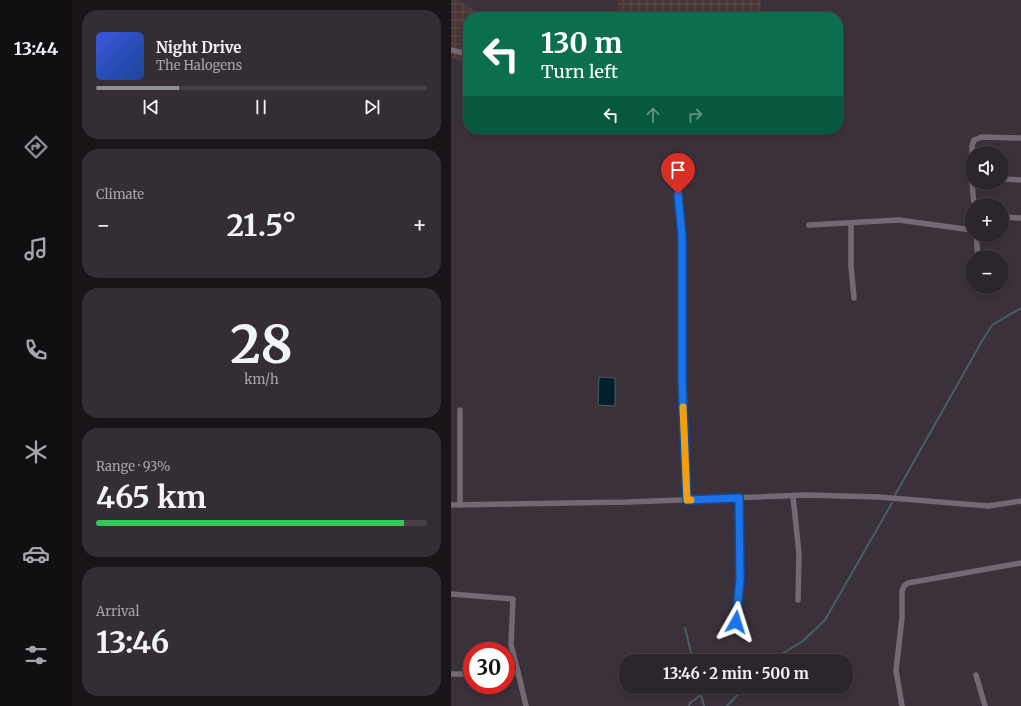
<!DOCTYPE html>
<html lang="en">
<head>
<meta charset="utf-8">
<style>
	:root { --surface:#2c252c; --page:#342d34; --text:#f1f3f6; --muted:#a6a5a9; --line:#484248; --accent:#8c9099 }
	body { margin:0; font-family:Merriweather,serif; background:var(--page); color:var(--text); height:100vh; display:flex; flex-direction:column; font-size:15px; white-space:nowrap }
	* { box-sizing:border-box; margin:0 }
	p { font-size:13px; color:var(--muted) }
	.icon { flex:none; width:22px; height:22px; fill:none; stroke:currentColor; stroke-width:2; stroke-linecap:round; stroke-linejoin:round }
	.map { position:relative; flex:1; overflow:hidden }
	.drawer { display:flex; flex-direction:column; gap:10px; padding:10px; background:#181418; width:379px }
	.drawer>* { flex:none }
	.guide { position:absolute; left:12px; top:12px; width:380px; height:122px; border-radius:16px; box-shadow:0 2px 6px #0003,0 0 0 1px var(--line); background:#0b6e4f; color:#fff; overflow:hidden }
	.tools { position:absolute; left:514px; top:146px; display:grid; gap:8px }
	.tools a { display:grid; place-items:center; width:44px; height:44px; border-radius:50%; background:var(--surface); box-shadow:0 2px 6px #0003,0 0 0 1px var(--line); font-size:20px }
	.speed { position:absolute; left:12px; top:642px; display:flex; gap:8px; font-size:20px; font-weight:700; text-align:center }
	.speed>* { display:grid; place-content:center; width:52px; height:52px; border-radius:50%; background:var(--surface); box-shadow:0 2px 6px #0003,0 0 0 1px var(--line); line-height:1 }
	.speed .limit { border:6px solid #d22; background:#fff; color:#111 }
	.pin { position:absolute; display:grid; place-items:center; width:34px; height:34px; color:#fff; margin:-41px -17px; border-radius:50% 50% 50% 0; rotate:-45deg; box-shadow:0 0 4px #0007 }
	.pin .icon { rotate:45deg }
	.me { position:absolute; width:44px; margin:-22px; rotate:6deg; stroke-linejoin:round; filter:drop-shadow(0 0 3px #0008) }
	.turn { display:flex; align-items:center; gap:14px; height:84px; padding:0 12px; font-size:18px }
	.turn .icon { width:52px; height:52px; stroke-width:2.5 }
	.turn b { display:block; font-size:28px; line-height:34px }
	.lanes { display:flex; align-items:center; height:38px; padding:0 12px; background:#0003; justify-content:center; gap:20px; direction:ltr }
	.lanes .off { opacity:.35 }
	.big { font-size:30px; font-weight:700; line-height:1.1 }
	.drawer .card { flex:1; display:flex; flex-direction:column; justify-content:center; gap:6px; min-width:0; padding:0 14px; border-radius:16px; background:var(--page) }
	.drawer .dial { align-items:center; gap:0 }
	.dial b { font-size:52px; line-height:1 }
	.song { display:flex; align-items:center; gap:12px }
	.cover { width:48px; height:48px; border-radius:6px; background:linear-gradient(135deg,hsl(230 70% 55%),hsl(220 70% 35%)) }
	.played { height:4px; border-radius:2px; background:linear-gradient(90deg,var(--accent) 25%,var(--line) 25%) }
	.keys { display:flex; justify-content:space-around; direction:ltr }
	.heat { display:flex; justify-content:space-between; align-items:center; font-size:22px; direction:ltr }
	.charge { height:6px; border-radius:3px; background:linear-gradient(90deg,#34c759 93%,var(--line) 0) }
	.trip { position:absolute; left:168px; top:654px; width:234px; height:40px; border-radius:16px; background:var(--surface); box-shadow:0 2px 6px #0003,0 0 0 1px var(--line); font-weight:700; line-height:40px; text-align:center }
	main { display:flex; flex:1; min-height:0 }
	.dock { display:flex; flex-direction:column; width:72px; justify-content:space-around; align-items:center; background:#120f12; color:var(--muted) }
	.dock .icon { width:28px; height:28px }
	.dock .selected { color:var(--accent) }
	.dock b { font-size:18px; color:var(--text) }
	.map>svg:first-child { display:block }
	.industrial { fill:url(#industrial-grid) }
	.water { fill:#001f26; stroke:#495d64 }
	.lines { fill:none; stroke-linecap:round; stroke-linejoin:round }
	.stream { stroke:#495d64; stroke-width:2 }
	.street { stroke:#736873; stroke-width:5.5 }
	.route-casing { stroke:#114b97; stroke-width:10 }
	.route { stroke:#1a73e8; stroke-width:7 }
	.slow { stroke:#f59e0b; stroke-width:7 }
</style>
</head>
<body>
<main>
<nav class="dock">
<b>13:44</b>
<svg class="icon selected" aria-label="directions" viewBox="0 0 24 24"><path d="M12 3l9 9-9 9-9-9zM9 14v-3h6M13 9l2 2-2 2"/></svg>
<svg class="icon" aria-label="music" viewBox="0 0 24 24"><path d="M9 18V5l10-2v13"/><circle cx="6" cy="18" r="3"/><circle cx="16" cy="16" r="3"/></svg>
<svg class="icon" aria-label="phone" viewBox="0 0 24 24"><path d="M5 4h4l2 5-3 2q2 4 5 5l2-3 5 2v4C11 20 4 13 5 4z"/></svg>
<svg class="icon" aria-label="climate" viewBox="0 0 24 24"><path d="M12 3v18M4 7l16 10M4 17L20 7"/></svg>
<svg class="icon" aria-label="car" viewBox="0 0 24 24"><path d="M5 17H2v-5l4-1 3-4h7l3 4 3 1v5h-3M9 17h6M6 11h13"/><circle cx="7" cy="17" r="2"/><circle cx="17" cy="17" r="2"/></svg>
<svg class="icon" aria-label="filters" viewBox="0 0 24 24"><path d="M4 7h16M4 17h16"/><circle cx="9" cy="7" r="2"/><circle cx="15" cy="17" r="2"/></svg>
</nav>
<section class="drawer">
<div class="card">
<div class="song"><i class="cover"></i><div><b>Night Drive</b><p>The Halogens</p></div></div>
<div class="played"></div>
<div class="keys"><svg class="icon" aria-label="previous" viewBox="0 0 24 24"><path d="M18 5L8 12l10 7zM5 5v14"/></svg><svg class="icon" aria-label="pause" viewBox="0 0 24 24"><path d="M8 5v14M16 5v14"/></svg><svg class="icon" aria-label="next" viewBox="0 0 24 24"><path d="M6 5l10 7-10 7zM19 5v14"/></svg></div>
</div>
<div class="card"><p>Climate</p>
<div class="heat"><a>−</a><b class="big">21.5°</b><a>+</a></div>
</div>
<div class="card dial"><b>28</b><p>km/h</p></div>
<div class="card"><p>Range · 93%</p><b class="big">465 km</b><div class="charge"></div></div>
<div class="card"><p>Arrival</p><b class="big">13:46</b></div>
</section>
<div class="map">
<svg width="570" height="706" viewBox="0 0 570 706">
	<defs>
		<pattern id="industrial-grid" width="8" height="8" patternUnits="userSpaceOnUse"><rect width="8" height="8" fill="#4b3637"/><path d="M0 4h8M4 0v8" fill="none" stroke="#5d4a4b"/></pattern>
	</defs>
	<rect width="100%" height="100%" fill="#3b313b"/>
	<g class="industrial">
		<polygon points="0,0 8,0 23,10 38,17 17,17 17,62 0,58"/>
		<polygon points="168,0 311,0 307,17 292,17 165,14"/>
	</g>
	<polygon class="water" points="148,377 164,378 164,406 147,405"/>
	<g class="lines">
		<g class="stream">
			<polyline points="444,495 531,341 541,325 570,308"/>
			<polyline points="234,628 242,661"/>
			<polyline points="322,661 329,655 352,641 374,620 441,503"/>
			<polyline points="248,687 253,706"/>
			<polyline points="238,706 239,703 250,695"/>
			<polyline points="276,706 294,687"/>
		</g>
		<g class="street">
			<polyline points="0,50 17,54"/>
			<polyline points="521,179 521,146 523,140 531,137 570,138"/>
			<polyline points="551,179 570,180"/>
			<polyline points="521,183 523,205"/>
			<polyline points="227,194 231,237 231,380 236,500"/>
			<polyline points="551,217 570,218"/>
			<polyline points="400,223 400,266 403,298"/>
			<polyline points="358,225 448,220 521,230"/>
			<polyline points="525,235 527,257"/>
			<polyline points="9,410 9,505"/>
			<polyline points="342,496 348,554 347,600"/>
			<polyline points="0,505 177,502 355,495 428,497 537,506 570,501"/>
			<polyline points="0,594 62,599 60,645 67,672"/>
			<polyline points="285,622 289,579 288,498"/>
			<polyline points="0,674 21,674"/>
			<polyline points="55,674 67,672 75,706"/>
			<polyline points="525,675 534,706"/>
			<polyline points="451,706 445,670 451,618 451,591 453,586 457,583 570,563"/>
		</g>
	</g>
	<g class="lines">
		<defs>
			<polyline id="route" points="227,194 231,236 231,380 236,500 288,498 289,579 285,622"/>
		</defs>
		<use href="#route" class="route-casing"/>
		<use href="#route" class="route"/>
		<polyline class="slow" points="232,407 236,500 240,500"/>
	</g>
</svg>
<div class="tools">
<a><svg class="icon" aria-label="sound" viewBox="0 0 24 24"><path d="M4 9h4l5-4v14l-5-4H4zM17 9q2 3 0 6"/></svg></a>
<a>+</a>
<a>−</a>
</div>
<div class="speed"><div class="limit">30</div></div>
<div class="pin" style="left:227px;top:194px;background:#d93025"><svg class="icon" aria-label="arrive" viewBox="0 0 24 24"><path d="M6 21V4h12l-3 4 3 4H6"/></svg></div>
<svg class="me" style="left:285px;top:622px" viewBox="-20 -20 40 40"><path d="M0-17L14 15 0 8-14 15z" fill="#1a73e8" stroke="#fff" stroke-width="4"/></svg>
<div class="trip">13:46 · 2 min · 500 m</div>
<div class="guide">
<div class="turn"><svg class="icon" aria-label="left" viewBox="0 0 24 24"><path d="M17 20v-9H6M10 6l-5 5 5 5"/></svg><div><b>130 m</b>Turn left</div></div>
<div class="lanes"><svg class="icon" aria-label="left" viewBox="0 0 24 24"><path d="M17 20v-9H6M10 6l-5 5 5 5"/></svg><svg class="icon off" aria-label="ahead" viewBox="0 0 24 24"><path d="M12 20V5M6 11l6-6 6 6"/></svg><svg class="icon off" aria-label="right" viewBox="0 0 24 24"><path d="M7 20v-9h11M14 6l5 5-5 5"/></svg></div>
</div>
</div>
</main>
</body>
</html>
